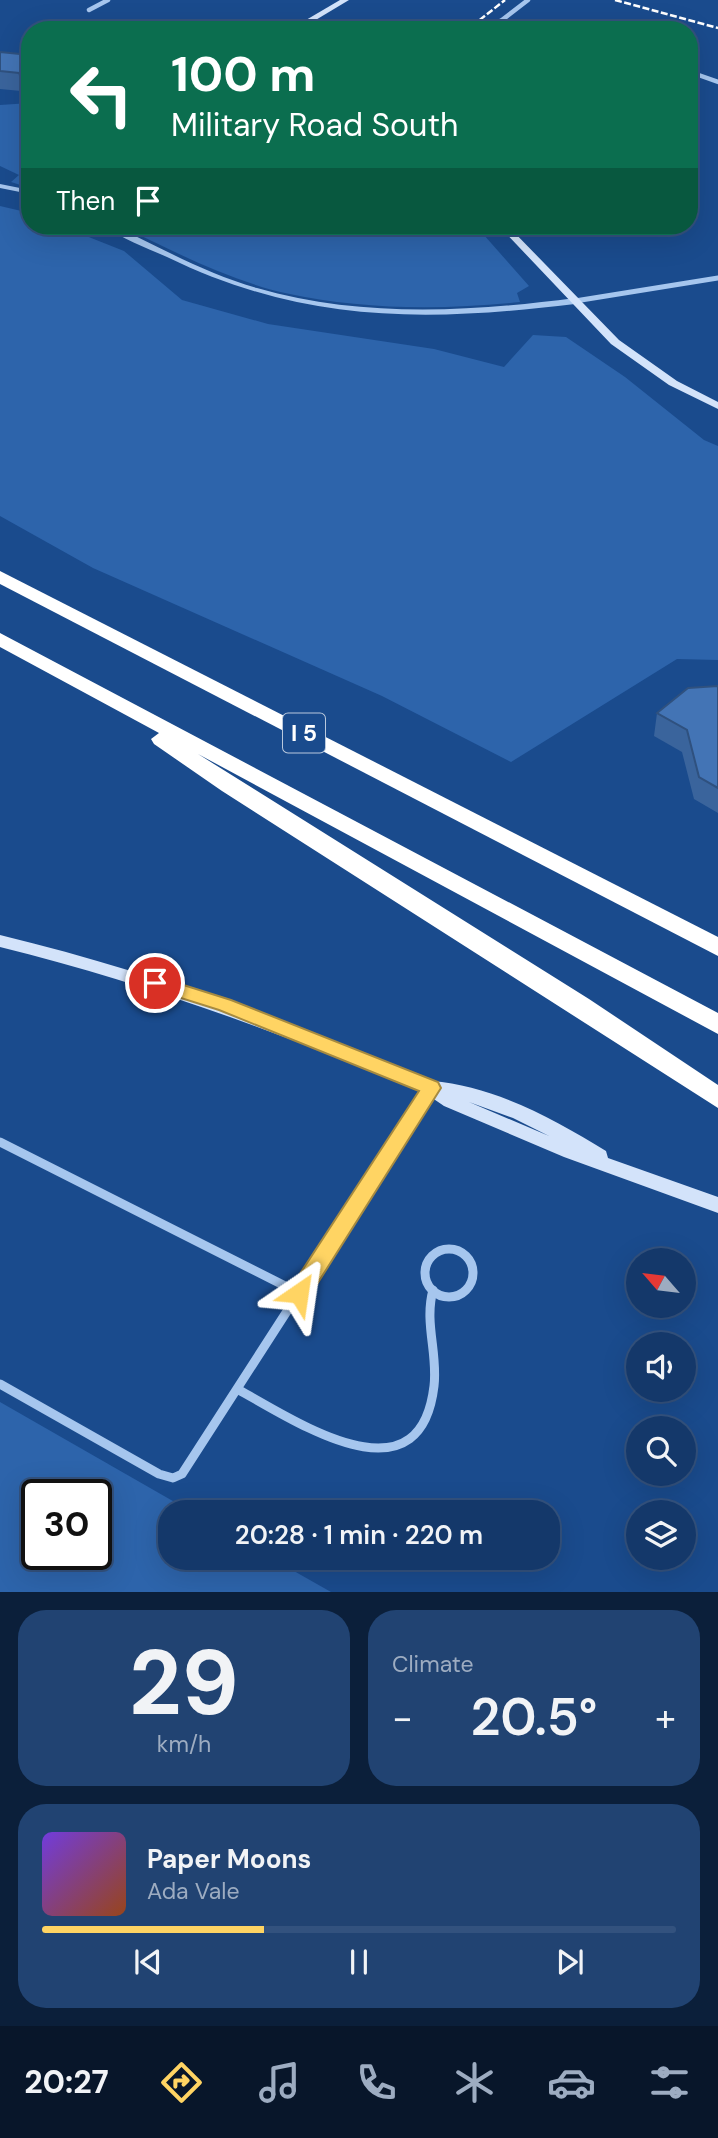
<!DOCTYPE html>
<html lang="en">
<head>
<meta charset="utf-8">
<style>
	:root { --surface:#14386a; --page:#214372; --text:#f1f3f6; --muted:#9dacc1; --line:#33527e; --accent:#ffd463 }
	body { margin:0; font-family:"DM Sans",sans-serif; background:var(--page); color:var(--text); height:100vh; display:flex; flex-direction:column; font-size:26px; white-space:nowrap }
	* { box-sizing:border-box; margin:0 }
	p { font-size:23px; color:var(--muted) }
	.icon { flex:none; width:38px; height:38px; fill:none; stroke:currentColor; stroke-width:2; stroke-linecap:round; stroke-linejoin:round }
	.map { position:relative; height:1592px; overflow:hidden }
	.details { display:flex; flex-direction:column; gap:18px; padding:18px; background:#0b1f3a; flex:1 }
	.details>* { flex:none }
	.top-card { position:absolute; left:21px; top:21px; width:677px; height:214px; border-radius:28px; box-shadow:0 7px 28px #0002,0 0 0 2px var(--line); background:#0b6e4f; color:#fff; overflow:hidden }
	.needle { width:46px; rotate:298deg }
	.buttons { position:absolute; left:626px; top:1248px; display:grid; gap:14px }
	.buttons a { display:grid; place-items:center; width:70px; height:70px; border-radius:50%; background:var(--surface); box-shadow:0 7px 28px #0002,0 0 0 2px var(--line); font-size:35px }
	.speed { position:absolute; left:21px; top:1479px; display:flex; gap:14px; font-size:35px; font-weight:700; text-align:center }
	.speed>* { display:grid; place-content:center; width:91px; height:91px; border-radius:50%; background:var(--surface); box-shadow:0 7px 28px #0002,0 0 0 2px var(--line); line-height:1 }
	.speed .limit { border:4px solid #111; border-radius:10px; background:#fff; color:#111 }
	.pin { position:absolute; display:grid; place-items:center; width:60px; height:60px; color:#fff; margin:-30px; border:4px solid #fff; border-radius:50%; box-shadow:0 2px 7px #0007 }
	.me { position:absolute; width:77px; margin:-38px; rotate:32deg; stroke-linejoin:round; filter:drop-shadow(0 0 5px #0008) }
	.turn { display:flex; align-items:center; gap:24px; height:147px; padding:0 35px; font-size:32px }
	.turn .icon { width:91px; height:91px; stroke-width:2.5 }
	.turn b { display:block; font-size:49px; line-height:60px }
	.then { display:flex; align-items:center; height:66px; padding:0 35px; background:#0003; gap:14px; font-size:26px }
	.big { font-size:52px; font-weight:600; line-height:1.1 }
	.details .widget { flex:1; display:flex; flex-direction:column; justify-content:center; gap:10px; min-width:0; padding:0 24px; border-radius:28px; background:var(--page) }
	.details .dial { align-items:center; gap:0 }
	.dial b { font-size:91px; line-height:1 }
	.song { display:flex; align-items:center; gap:21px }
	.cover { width:84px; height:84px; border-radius:10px; background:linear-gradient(135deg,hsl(260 70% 55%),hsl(20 70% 35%)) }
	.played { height:7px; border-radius:4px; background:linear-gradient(90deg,var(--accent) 35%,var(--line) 35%) }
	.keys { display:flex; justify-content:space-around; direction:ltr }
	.heat { display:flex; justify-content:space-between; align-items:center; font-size:38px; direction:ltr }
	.details .tiles { flex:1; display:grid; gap:18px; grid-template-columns:1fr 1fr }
	.widget:last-child { grid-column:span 2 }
	.trip { position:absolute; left:158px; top:1500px; width:402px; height:70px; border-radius:28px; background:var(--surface); box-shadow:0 7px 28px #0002,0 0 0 2px var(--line); font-weight:600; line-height:70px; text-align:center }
	.dock { display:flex; height:112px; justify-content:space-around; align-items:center; background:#08162a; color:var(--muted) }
	.dock .icon { width:49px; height:49px }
	.dock .active { color:var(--accent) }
	.dock b { font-size:32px; color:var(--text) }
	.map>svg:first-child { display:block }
	.green { fill:#2d64ab; fill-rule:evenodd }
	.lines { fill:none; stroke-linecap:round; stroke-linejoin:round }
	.minor-far2 { stroke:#a6c6ee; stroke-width:4.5 }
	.minor-far1 { stroke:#a6c6ee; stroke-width:5 }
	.minor { stroke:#a6c6ee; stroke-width:9 }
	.tertiary { fill:#a6c6ee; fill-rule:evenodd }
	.secondary { fill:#d3e3fa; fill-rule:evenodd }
	.motorway { fill:#fff; fill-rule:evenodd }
	.rail { stroke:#fff; stroke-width:2.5; stroke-dasharray:7 2.5; stroke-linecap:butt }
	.wall { fill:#3a649c }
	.shaded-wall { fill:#2f517f }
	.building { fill:#4374b5; stroke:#2f517f; stroke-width:2 }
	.route { fill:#ffd463; stroke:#a68a40; stroke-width:2 }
	.labels { text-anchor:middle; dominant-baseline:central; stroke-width:7; stroke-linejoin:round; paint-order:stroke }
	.shield { fill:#1a4b8d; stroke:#bac9dd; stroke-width:2 }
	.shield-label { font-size:23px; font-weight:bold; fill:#fff }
</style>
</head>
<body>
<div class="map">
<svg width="718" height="1592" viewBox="0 0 718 1592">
	<rect width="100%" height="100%" fill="#1a4b8d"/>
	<g class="green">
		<polygon points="30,103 30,188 11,182 19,175 0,166 0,105"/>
		<polygon points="0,206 30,213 30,226 61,226 124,251 182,300 268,324 434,349 504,367 533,335 566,337 625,377 704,440 718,446 718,660 677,659 511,762 382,696 93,568 0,516"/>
		<path d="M121,226H476L529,286L517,293L520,302C442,310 362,310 285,293C228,280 173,251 121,226Z"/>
		<path d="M0,1402L192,1512H170V1558H271L331,1592H0ZM96,1494V1554H37V1494Z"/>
	</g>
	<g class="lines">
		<g class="minor-far2">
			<polyline points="89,10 108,0"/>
			<polyline points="500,21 529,30"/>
			<polyline points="489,30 528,0"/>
			<polyline points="690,72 718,82"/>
		</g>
		<polyline class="minor-far1" points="575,301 718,278"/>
		<g class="minor">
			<polyline points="0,1142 299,1293"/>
			<circle cx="449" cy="1273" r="24"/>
			<polyline points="0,1384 159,1474 173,1478 182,1474 431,1088"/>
			<path d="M239,1390C297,1422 420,1505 434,1386C438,1353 424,1323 433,1290"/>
		</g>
		<g class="tertiary">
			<polygon points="0,184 30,190 30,194 0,188"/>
			<path d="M105,226H115C161,248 207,274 257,288C361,318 469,312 575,298L579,301L575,304C427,322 305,324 167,257C147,248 122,239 105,226Z"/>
		</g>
		<g class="secondary">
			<polygon points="340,0 349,0 299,30 289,30"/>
			<polygon points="499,226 508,226 619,340 677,381 718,402 718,409 669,385 611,344"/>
			<path d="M0,935C149,971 291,1023 432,1081C494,1086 554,1119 606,1151L608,1158L718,1197V1213L564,1157L444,1106L425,1093C286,1035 146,983 0,947ZM469,1102L513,1118L549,1136Z"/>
		</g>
		<g class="motorway">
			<polygon points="0,571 718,937 718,956 0,584"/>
			<polygon points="0,633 718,1013 718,1034 198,754 589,999 718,1085 718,1108 222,791 154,744 151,739 159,733 0,647"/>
		</g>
		<g class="rail">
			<polyline points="615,0 718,28"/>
			<polyline points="472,26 505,0"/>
		</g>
	</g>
	<g class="wall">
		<polygon points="0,52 30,55 24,96 21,91 0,89"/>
		<polygon points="718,686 718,813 694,799 682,752 654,736 657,713"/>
	</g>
	<polygon class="shaded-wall" points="30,76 30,95 24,96 21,78"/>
	<g class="building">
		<polygon points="0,52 30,55 30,76 21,78 19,73 0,71"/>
		<polygon points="718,686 718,788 699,777 687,730 657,713 688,688"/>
	</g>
	<polygon class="route" points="155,976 231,1000 438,1082 441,1088 307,1300 299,1302 292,1300 289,1293 292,1286 419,1091 219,1010 149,988 146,983"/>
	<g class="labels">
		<rect class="shield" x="283" y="713.5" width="42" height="39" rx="5"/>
		<g class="shield-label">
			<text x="304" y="733">I 5</text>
		</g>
	</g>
</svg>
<div class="buttons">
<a><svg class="needle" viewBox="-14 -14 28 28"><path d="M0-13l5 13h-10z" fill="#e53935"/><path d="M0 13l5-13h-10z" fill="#9dacc1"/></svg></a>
<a><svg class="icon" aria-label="sound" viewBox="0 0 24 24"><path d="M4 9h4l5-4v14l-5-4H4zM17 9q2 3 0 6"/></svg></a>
<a><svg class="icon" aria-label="search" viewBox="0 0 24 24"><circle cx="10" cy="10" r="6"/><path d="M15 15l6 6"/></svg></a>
<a><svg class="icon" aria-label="layers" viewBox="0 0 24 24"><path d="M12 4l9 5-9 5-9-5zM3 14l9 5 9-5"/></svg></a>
</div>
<div class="speed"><div class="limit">30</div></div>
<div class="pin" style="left:155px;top:983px;background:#d93025"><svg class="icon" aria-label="arrive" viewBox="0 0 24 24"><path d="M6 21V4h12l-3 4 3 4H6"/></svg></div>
<svg class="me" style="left:299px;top:1293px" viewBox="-20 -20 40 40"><path d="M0-17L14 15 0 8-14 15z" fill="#ffd463" stroke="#fff" stroke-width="4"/></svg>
<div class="trip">20:28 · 1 min · 220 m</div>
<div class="top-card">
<div class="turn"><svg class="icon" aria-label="left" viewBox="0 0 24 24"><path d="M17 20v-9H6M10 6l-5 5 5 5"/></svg><div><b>100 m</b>Military Road South</div></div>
<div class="then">Then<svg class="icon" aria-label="arrive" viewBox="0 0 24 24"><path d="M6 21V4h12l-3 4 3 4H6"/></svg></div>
</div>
</div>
<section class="details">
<div class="tiles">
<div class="widget dial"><b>29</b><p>km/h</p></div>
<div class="widget"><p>Climate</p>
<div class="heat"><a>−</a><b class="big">20.5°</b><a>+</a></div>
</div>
<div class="widget">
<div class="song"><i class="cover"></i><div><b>Paper Moons</b><p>Ada Vale</p></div></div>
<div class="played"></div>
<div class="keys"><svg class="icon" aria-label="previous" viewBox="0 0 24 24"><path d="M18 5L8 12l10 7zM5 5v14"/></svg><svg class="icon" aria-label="pause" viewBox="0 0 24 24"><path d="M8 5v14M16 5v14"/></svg><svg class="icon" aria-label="next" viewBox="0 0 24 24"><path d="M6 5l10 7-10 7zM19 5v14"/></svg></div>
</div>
</div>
</section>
<nav class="dock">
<b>20:27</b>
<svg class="icon active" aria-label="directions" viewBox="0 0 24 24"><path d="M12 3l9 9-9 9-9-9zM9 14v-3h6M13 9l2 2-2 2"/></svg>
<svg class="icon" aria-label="music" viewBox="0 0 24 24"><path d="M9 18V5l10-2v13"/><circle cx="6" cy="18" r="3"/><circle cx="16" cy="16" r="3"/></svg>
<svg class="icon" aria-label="phone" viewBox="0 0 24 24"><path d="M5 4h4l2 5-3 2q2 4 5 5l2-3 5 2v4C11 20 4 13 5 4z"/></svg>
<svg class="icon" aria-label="climate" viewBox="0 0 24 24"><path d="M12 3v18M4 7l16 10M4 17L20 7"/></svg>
<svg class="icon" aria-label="car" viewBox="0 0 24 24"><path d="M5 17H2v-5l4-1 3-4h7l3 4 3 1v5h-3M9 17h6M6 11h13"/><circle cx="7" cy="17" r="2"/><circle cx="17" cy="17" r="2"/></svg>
<svg class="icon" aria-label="filters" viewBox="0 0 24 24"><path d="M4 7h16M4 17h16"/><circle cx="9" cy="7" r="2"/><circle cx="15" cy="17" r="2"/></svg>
</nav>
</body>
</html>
